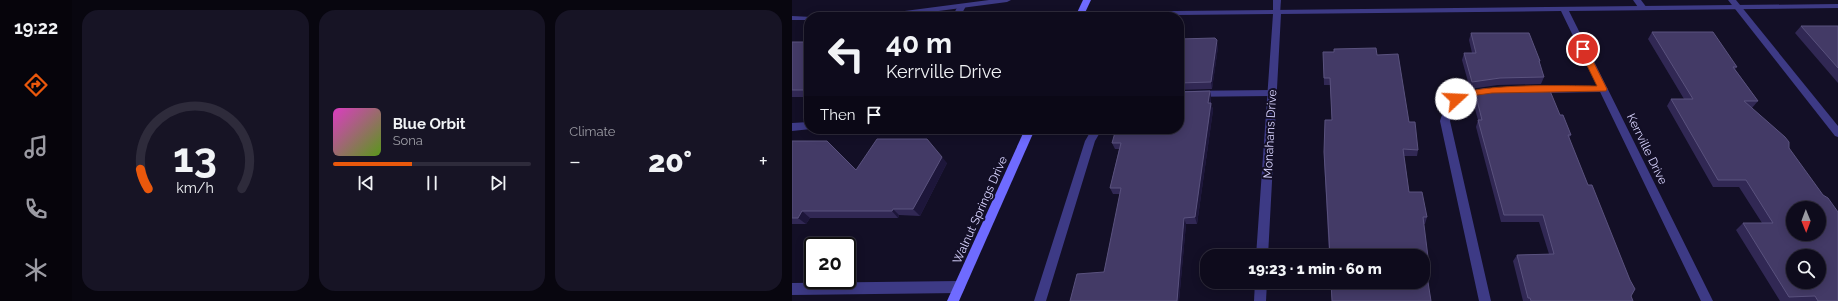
<!DOCTYPE html>
<html lang="en">
<head>
<meta charset="utf-8">
<style>
	:root { --surface:#0e0b1c; --page:#171425; --text:#f1f3f6; --muted:#9b9ba3; --line:#2e2b3b; --accent:#ea580c }
	body { margin:0; font-family:Raleway,sans-serif; background:var(--page); color:var(--text); height:100vh; display:flex; flex-direction:column; font-size:15px; white-space:nowrap }
	* { box-sizing:border-box; margin:0 }
	p { font-size:13px; color:var(--muted) }
	.icon { flex:none; width:22px; height:22px; fill:none; stroke:currentColor; stroke-width:2; stroke-linecap:round; stroke-linejoin:round }
	.map { position:relative; flex:1; overflow:hidden }
	.panel { display:flex; flex-direction:column; gap:10px; padding:10px; background:#08060f; width:720px }
	.panel>* { flex:none }
	.top-card { position:absolute; left:12px; top:12px; width:380px; height:122px; border-radius:16px; box-shadow:0 2px 10px #0003,0 0 0 1px var(--line); background:#0e0b1c; color:var(--text); overflow:hidden }
	.needle { width:26px; rotate:179deg }
	.controls { position:absolute; left:994px; top:201px; display:grid; gap:8px }
	.controls a { display:grid; place-items:center; width:40px; height:40px; border-radius:50%; background:var(--surface); box-shadow:0 2px 10px #0003,0 0 0 1px var(--line); font-size:20px }
	.speed { position:absolute; left:12px; top:237px; display:flex; gap:8px; font-size:20px; font-weight:700; text-align:center }
	.speed>* { display:grid; place-content:center; width:52px; height:52px; border-radius:50%; background:var(--surface); box-shadow:0 2px 10px #0003,0 0 0 1px var(--line); line-height:1 }
	.speed .limit { border:2px solid #111; border-radius:6px; background:#fff; color:#111 }
	.pin { position:absolute; display:grid; place-items:center; width:34px; height:34px; color:#fff; margin:-17px; border:2px solid #fff; border-radius:50%; box-shadow:0 1px 4px #0007 }
	.me { position:absolute; width:44px; margin:-22px; rotate:70deg; stroke-linejoin:round; filter:drop-shadow(0 0 3px #0008) }
	.turn { display:flex; align-items:center; gap:14px; height:84px; padding:0 16px; font-size:18px }
	.turn .icon { width:52px; height:52px; stroke-width:2.5 }
	.turn b { display:block; font-size:28px; line-height:34px }
	.then { display:flex; align-items:center; height:38px; padding:0 16px; background:#0003; gap:8px; font-size:15px }
	.big { font-size:30px; font-weight:800; line-height:1.1 }
	.panel .card { flex:1; display:flex; flex-direction:column; justify-content:center; gap:6px; min-width:0; padding:0 14px; border-radius:16px; background:var(--page) }
	.panel .dial { align-items:center; gap:0 }
	.dial svg { height:104px; overflow:visible; fill:none; stroke:var(--line); stroke-width:7; stroke-linecap:round; text-anchor:middle }
	.dial text { fill:var(--text); stroke:none }
	.song { display:flex; align-items:center; gap:12px }
	.cover { width:48px; height:48px; border-radius:6px; background:linear-gradient(135deg,hsl(310 70% 55%),hsl(90 70% 35%)) }
	.played { height:4px; border-radius:2px; background:linear-gradient(90deg,var(--accent) 40%,var(--line) 40%) }
	.keys { display:flex; justify-content:space-around; direction:ltr }
	.heat { display:flex; justify-content:space-between; align-items:center; font-size:22px; direction:ltr }
	.panel .tiles { flex:1; display:grid; gap:10px; grid-template-columns:repeat(3,1fr) }
	.trip { position:absolute; left:408px; top:249px; width:230px; height:40px; border-radius:16px; background:var(--surface); box-shadow:0 2px 10px #0003,0 0 0 1px var(--line); font-weight:800; line-height:40px; text-align:center }
	main { display:flex; flex:1; min-height:0 }
	.menu { display:flex; flex-direction:column; width:72px; justify-content:space-around; align-items:center; background:#06040b; color:var(--muted) }
	.menu .icon { width:28px; height:28px }
	.menu .active { color:var(--accent) }
	.menu b { font-size:18px; color:var(--text) }
	.map>svg:first-child { display:block }
	.lines { fill:none; stroke-linecap:round; stroke-linejoin:round }
	.lane { fill:#3d3a85; fill-rule:evenodd }
	.street { fill:#3d3a85; fill-rule:evenodd }
	.secondary { fill:#6f6bff; fill-rule:evenodd }
	.wall { fill:#312854 }
	.shaded-wall { fill:#1d163a }
	.building { fill:#433a66; stroke:#5a527e; fill-rule:evenodd }
	.route { fill:#ea580c; stroke:#983908 }
	.labels { text-anchor:middle; dominant-baseline:central; stroke-width:4; stroke-linejoin:round; paint-order:stroke }
	.street-label { font-size:12px; fill:#d9d4ff; stroke:#130f26 }
</style>
</head>
<body>
<main>
<nav class="menu">
<b>19:22</b>
<svg class="icon active" aria-label="directions" viewBox="0 0 24 24"><path d="M12 3l9 9-9 9-9-9zM9 14v-3h6M13 9l2 2-2 2"/></svg>
<svg class="icon" aria-label="music" viewBox="0 0 24 24"><path d="M9 18V5l10-2v13"/><circle cx="6" cy="18" r="3"/><circle cx="16" cy="16" r="3"/></svg>
<svg class="icon" aria-label="phone" viewBox="0 0 24 24"><path d="M5 4h4l2 5-3 2q2 4 5 5l2-3 5 2v4C11 20 4 13 5 4z"/></svg>
<svg class="icon" aria-label="climate" viewBox="0 0 24 24"><path d="M12 3v18M4 7l16 10M4 17L20 7"/></svg>
</nav>
<section class="panel">
<div class="tiles">
<div class="card dial"><svg viewBox="0 0 100 80">
<path d="M14 69A42 42 0 1 1 86 69"/>
<path d="M14 69A42 42 0 0 1 8 54" stroke="#ea580c"/>
<text x="50" y="56" font-size="32" font-weight="700">13</text>
<text x="50" y="72" font-size="11">km/h</text>
</svg></div>
<div class="card">
<div class="song"><i class="cover"></i><div><b>Blue Orbit</b><p>Sona</p></div></div>
<div class="played"></div>
<div class="keys"><svg class="icon" aria-label="previous" viewBox="0 0 24 24"><path d="M18 5L8 12l10 7zM5 5v14"/></svg><svg class="icon" aria-label="pause" viewBox="0 0 24 24"><path d="M8 5v14M16 5v14"/></svg><svg class="icon" aria-label="next" viewBox="0 0 24 24"><path d="M6 5l10 7-10 7zM19 5v14"/></svg></div>
</div>
<div class="card"><p>Climate</p>
<div class="heat"><a>−</a><b class="big">20°</b><a>+</a></div>
</div>
</div>
</section>
<div class="map">
<svg width="1046" height="301" viewBox="0 0 1046 301">
	<rect width="100%" height="100%" fill="#130f26"/>
	<g class="lines">
		<g class="lane">
			<polygon points="481,0 489,0 488,14 485,14 481,12"/>
			<polygon points="841,0 849,0 855,8 854,10 848,10"/>
			<polygon points="936,0 944,0 1046,126 1046,137 1043,136"/>
			<polygon points="167,4 173,4 174,6 168,17 160,17"/>
			<polygon points="811,86 816,89 811,92 745,93 740,90 745,87"/>
			<path d="M695,88L700,91L698,93C677,99 665,96 658,121L699,301H687L648,121C656,95 670,91 695,88Z"/>
			<polygon points="480,90 485,93 480,96 387,97 387,91"/>
			<polygon points="17,122 17,129 19,129 0,131 0,123"/>
			<polygon points="300,129 310,129 303,141 254,301 242,301 293,141"/>
		</g>
		<g class="street">
			<polygon points="197,0 219,0 215,2 101,17 78,17 82,15"/>
			<polygon points="1046,4 1046,8 777,11 921,301 909,301 769,11 489,14 476,256 464,256 481,14 289,16 285,14 289,12"/>
			<polygon points="0,16 20,17 17,17 17,20 0,20"/>
			<polygon points="167,281 171,283 173,287 171,291 167,293 0,295 0,283"/>
			<polygon points="463,282 475,282 474,301 462,301"/>
		</g>
		<g class="secondary">
			<polygon points="291,0 299,0 291,17 283,17"/>
			<polygon points="233,129 243,129 167,301 155,301"/>
		</g>
	</g>
	<g class="wall">
		<polygon points="1009,26 1046,26 1046,83 1003,33"/>
		<polygon points="860,32 945,67 943,69 966,101 960,108 997,148 1046,301 988,301 944,230 951,223 970,223 947,187 921,187 875,106 879,99 892,99 856,39"/>
		<polygon points="679,33 748,61 747,64 752,77 749,84 706,85 678,89 670,60 672,53 680,53 677,40"/>
		<polygon points="387,39 426,47 420,89 387,90"/>
		<rect x="0" y="42" width="17" height="55"/>
		<polygon points="531,52 585,55 617,122 626,150 625,156 612,156 617,192 635,217 633,224 631,224 636,257 635,263 633,263 639,301 540,301 539,282 631,282 631,256 537,256 532,159 533,127 540,120 538,85 532,85"/>
		<polygon points="418,91 419,98 419,103 421,110 405,224 394,224 387,301 278,301 312,272 328,194 321,194 318,188 327,149 323,149 320,143 387,129"/>
		<polygon points="683,92 768,115 779,135 777,138 841,301 731,301 721,261 725,255 757,254 747,222 709,222 684,127 686,120 680,98"/>
		<polygon points="0,141 64,170 155,163 128,216 107,215 106,218 18,218 14,224 0,224"/>
	</g>
	<g class="shaded-wall">
		<polygon points="425,40 426,47 420,89 419,82"/>
		<polygon points="418,91 419,98 418,110 416,103"/>
		<polygon points="419,103 421,110 405,224 403,217"/>
		<polygon points="150,157 155,163 128,216 121,209"/>
		<polygon points="101,209 107,215 106,218 100,211"/>
		<polygon points="10,211 18,218 14,224 6,218"/>
		<polygon points="392,218 394,224 387,301 385,301"/>
	</g>
	<g class="building">
		<polygon points="1009,26 1046,26 1046,68"/>
		<path d="M860,32H921L945,67H941L966,101H952L993,137L997,142V148L1031,195L1036,198L1046,212V301H1026L1023,296L997,297L951,223H981L954,180H926L879,99H901ZM1001,208H1027V234H1001ZM1001,256H1027V282H1001Z"/>
		<polygon points="679,33 737,33 748,61 747,61 752,77 708,78 680,82 672,53 684,53"/>
		<polygon points="423,38 425,40 419,82 387,83 387,39"/>
		<rect x="0" y="42" width="17" height="48"/>
		<polygon points="584,48 585,55 606,54 617,122 623,122 626,150 611,149 617,192 630,192 635,217 631,217 636,257 632,257 639,301 540,301 539,282 631,282 631,256 538,256 532,152 533,120 540,120 538,78 532,78 531,52 542,52 542,49"/>
		<polygon points="756,86 768,115 771,115 779,135 776,135 796,185 800,185 838,280 843,289 839,296 841,301 739,301 738,298 736,298 725,255 762,254 751,215 712,215 686,120 690,120 683,92 718,87"/>
		<polygon points="418,91 416,103 419,103 403,217 392,218 385,301 278,301 285,274 312,272 329,188 318,188 329,143 320,143 324,129 387,129 387,92"/>
		<polygon points="85,139 135,139 150,157 121,209 101,209 100,211 10,211 6,218 0,218 0,141 35,141 64,170"/>
	</g>
	<path class="route" d="M791,46L795,49L815,89L814,91L700,93L678,96L664,102L660,99C673,82 780,86 805,86L787,49Z"/>
	<g class="labels">
		<g class="street-label">
			<text transform="translate(478 134) rotate(-87)">Monahans Drive</text>
			<text transform="translate(855 149) rotate(64)">Kerrville Drive</text>
			<text transform="translate(188 210) rotate(-66)">Walnut Springs Drive</text>
		</g>
	</g>
</svg>
<div class="controls">
<a><svg class="needle" viewBox="-14 -14 28 28"><path d="M0-13l5 13h-10z" fill="#e53935"/><path d="M0 13l5-13h-10z" fill="#9b9ba3"/></svg></a>
<a><svg class="icon" aria-label="search" viewBox="0 0 24 24"><circle cx="10" cy="10" r="6"/><path d="M15 15l6 6"/></svg></a>
</div>
<div class="speed"><div class="limit">20</div></div>
<div class="pin" style="left:791px;top:49px;background:#d93025"><svg class="icon" aria-label="arrive" viewBox="0 0 24 24"><path d="M6 21V4h12l-3 4 3 4H6"/></svg></div>
<svg class="me" style="left:664px;top:99px" viewBox="-20 -20 40 40"><circle r="19" fill="#fff"/><path d="M0-13L10 11 0 6-10 11z" fill="#ea580c"/></svg>
<div class="trip">19:23 · 1 min · 60 m</div>
<div class="top-card">
<div class="turn"><svg class="icon" aria-label="left" viewBox="0 0 24 24"><path d="M17 20v-9H6M10 6l-5 5 5 5"/></svg><div><b>40 m</b>Kerrville Drive</div></div>
<div class="then">Then<svg class="icon" aria-label="arrive" viewBox="0 0 24 24"><path d="M6 21V4h12l-3 4 3 4H6"/></svg></div>
</div>
</div>
</main>
</body>
</html>
